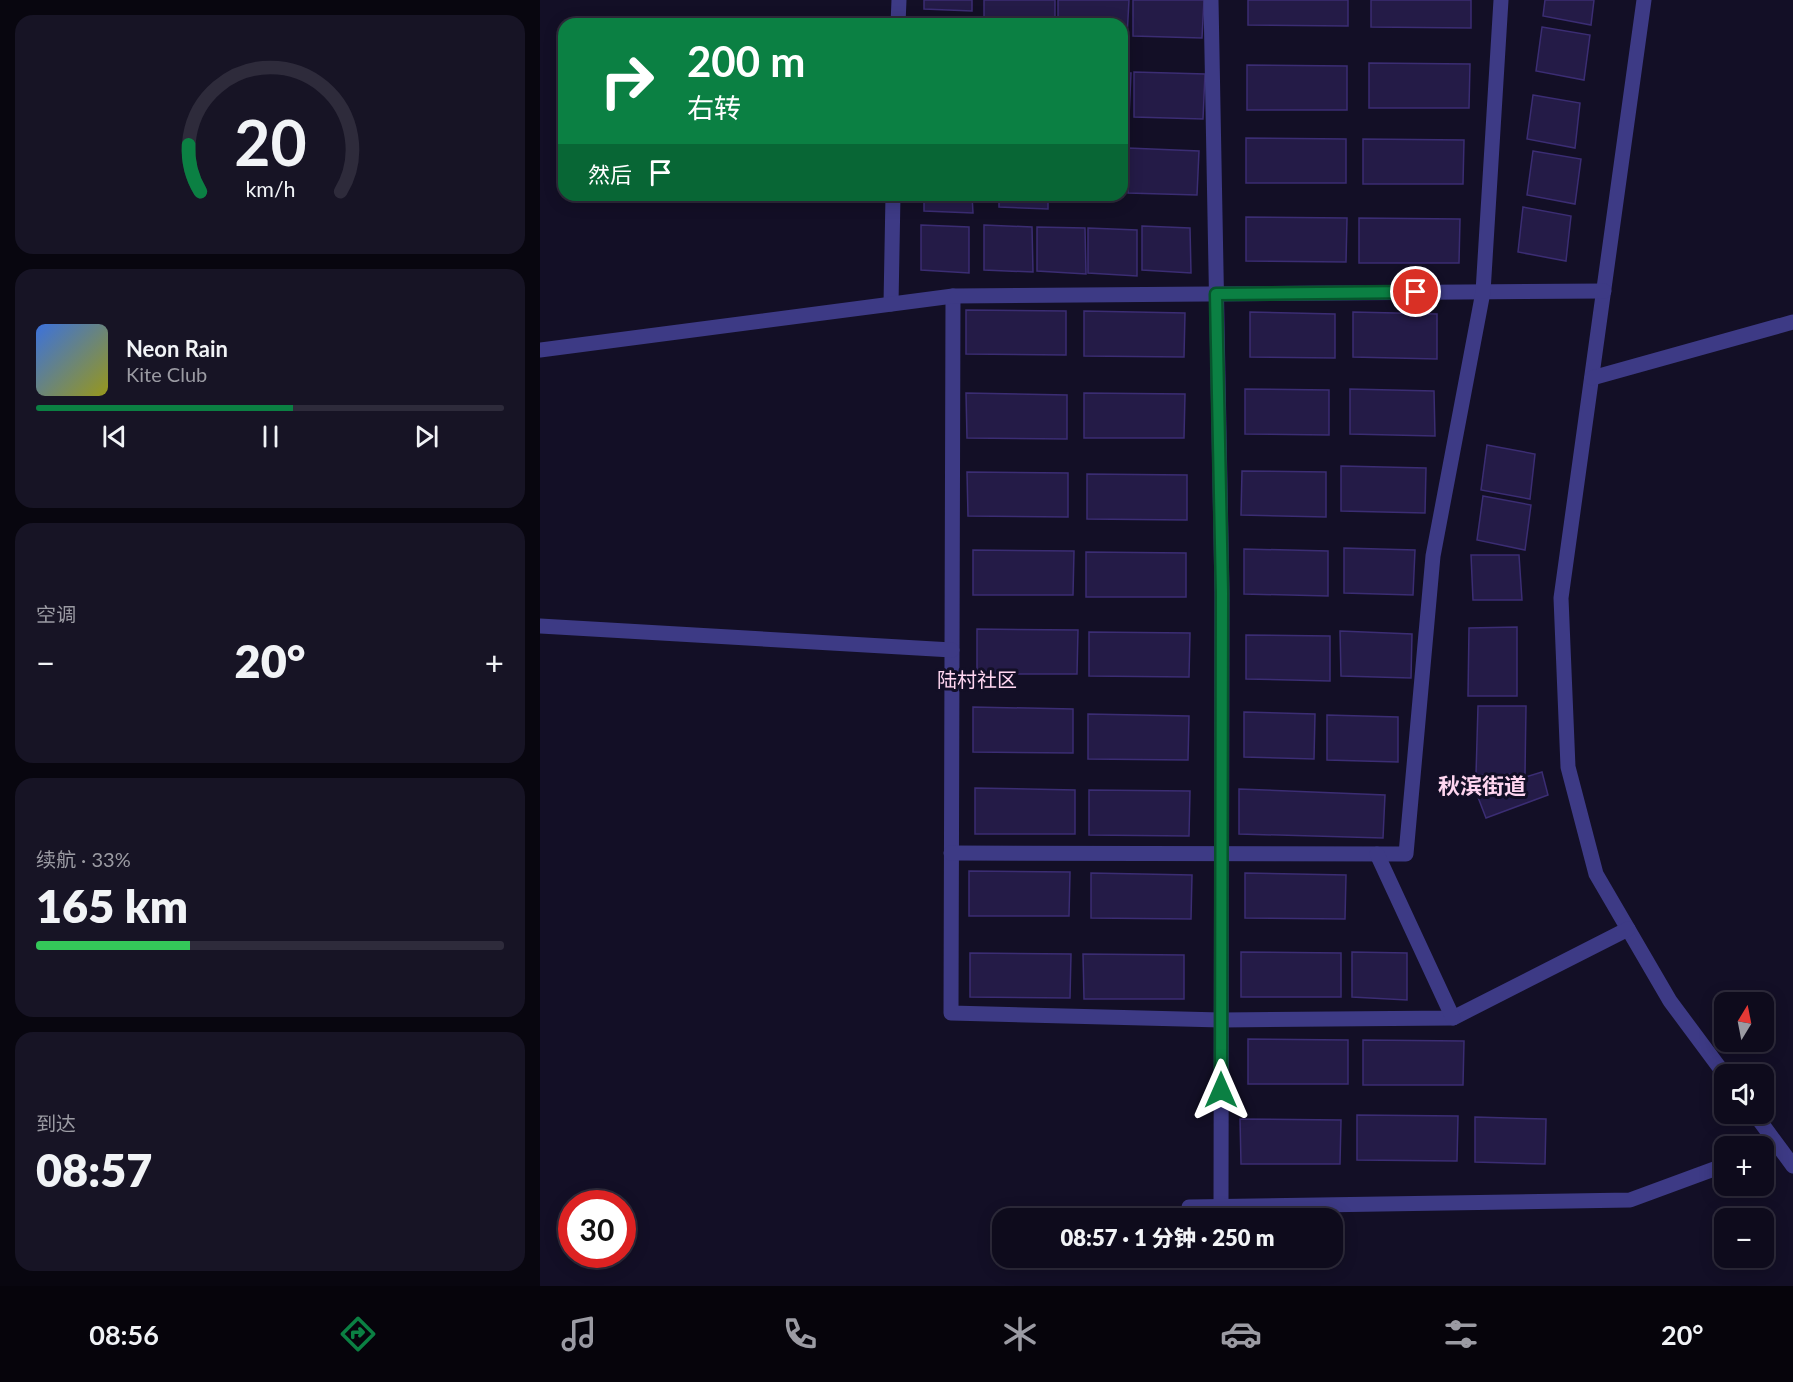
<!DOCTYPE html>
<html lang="zh">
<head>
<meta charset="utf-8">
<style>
	:root { --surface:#0e0b1c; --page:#171425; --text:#f1f3f6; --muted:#9b9ba3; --line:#2e2b3b; --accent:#0b8043 }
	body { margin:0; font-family:Lato,"Noto Sans SC",sans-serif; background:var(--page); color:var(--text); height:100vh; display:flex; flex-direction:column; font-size:22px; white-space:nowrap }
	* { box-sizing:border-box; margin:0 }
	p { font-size:20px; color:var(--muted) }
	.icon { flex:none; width:33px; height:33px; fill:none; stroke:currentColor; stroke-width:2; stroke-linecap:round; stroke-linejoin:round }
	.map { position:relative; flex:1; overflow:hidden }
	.details { display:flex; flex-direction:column; gap:15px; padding:15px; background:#08060f; width:540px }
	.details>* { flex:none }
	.guide { position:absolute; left:18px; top:18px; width:570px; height:183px; border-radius:18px; box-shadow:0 3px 15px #0003,0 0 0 2px var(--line); background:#0b8043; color:#fff; overflow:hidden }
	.needle { width:39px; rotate:10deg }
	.controls { position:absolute; left:1174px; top:992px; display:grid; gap:12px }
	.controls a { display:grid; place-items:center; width:60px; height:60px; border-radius:12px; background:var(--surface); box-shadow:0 3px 15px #0003,0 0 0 2px var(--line); font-size:30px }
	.speed { position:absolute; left:18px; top:1190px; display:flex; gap:12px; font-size:30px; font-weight:700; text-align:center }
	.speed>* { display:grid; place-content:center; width:78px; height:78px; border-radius:50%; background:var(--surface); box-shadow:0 3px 15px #0003,0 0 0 2px var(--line); line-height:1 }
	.speed .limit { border:9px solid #d22; background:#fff; color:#111 }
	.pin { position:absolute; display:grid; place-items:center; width:51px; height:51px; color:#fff; margin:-26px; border:3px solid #fff; border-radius:50%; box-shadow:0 2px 6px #0007 }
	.me { position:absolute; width:66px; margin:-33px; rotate:0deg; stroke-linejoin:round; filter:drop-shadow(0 0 4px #0008) }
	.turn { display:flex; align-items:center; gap:21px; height:126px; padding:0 30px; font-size:27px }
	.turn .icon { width:78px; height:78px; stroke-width:2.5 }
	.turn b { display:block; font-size:42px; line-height:51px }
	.then { display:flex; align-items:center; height:57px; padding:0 30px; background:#0003; gap:12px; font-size:22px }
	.big { font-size:45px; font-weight:800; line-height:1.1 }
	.details .card { flex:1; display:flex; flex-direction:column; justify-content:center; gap:9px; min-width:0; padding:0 21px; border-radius:18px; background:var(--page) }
	.details .dial { align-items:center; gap:0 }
	.dial svg { height:156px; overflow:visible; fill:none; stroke:var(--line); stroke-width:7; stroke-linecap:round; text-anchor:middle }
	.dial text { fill:var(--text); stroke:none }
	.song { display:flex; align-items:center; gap:18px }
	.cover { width:72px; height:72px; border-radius:9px; background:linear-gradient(135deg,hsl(220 70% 55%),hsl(60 70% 35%)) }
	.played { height:6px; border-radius:3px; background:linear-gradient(90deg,var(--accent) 55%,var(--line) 55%) }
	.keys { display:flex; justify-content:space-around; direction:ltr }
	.heat { display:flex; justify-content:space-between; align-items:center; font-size:33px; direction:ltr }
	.charge { height:9px; border-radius:4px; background:linear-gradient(90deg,#34c759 33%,var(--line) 0) }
	.trip { position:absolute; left:452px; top:1208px; width:351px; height:60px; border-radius:18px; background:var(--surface); box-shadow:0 3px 15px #0003,0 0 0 2px var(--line); font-weight:800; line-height:60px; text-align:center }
	.dock { display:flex; height:96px; justify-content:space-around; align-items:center; background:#06040b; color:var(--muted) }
	.dock .icon { width:42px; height:42px }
	.dock .selected { color:var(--accent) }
	.dock b { font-size:27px; color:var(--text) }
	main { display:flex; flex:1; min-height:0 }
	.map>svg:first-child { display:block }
	.building { fill:#241b47; stroke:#3b2d73; stroke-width:1.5 }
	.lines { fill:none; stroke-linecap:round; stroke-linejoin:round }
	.minor { stroke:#3d3a85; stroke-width:15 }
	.route-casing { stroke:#07532c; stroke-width:15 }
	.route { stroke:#0b8043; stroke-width:10 }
	.labels { text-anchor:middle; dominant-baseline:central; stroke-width:6; stroke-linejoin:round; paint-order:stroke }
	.quarter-label { font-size:20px; fill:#ffd6f0; stroke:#130f26 }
	.district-label { font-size:22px; font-weight:bold; fill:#ffd6f0; stroke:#130f26 }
</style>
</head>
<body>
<main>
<section class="details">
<div class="card dial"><svg viewBox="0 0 100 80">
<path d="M14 69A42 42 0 1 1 86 69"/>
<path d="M14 69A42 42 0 0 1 8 45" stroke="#0b8043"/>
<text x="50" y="56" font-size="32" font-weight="700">20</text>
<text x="50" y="72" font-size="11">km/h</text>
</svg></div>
<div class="card">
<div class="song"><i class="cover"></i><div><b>Neon Rain</b><p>Kite Club</p></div></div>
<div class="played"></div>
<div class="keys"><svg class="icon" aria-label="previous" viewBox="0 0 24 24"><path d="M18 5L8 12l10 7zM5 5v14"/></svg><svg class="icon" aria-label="pause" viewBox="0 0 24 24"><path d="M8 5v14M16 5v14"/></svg><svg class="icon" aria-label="next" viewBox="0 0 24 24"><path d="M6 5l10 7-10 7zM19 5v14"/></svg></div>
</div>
<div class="card"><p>空调</p>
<div class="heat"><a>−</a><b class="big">20°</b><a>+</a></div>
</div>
<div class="card"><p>续航 · 33%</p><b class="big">165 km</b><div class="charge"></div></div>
<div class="card"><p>到达</p><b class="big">08:57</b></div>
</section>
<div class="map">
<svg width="1253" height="1286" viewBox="0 0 1253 1286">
	<rect width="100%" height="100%" fill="#130f26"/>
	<g class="building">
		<polygon points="384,0 432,0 432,11 384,9"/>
		<rect x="444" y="0" width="71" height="24"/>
		<polygon points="518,0 589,0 587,37 582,37 582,24 518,24"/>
		<polygon points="593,0 664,0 662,38 593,36"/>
		<polygon points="708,0 808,0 808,26 708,25"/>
		<polygon points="831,0 931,0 931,28 831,27"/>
		<polygon points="1005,0 1054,0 1051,25 1003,16"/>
		<polygon points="1002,27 1050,35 1044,80 996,71"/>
		<polygon points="829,63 930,64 929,108 829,108"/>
		<polygon points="707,65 807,66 807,110 707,110"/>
		<polygon points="594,72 665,74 663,119 594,117"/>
		<polygon points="582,73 591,73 589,117 582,117"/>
		<polygon points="993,95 1040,103 1035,148 987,139"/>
		<polygon points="706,138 806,139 806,183 706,183"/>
		<polygon points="823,139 924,140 923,184 823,184"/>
		<polygon points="588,148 659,151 657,195 588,193"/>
		<polygon points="993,151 1041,159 1035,204 987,195"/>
		<polygon points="384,195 432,195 433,213 384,211"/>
		<polygon points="459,195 508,195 508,209 459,207"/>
		<polygon points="983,207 1031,216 1026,261 978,252"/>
		<polygon points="706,217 807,218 806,262 706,261"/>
		<polygon points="819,218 920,219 919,263 819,263"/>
		<polygon points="381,225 429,227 429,273 381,270"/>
		<polygon points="444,225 492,227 493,272 444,270"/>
		<polygon points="602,226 650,228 651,273 602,270"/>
		<polygon points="497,227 545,228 546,274 497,271"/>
		<polygon points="548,228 597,230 597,276 548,273"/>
		<polygon points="426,310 526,311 526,355 426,354"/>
		<polygon points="544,311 645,313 644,357 544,356"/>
		<polygon points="710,312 795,314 795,358 710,357"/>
		<polygon points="813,312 897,314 897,359 813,357"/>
		<polygon points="705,389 789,390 789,435 705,434"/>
		<polygon points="810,389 894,391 895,436 810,434"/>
		<polygon points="426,393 527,395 527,439 427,438"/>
		<polygon points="544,393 645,394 644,438 544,438"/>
		<polygon points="947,445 995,454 990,499 941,490"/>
		<polygon points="801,466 886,468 885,513 801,511"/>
		<polygon points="702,471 786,472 786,517 701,515"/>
		<polygon points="427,472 528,473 528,517 428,516"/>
		<polygon points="547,474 647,475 647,520 547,519"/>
		<polygon points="943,496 991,505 985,550 937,540"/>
		<polygon points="804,548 875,550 873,595 804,593"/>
		<polygon points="704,549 788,551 788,596 704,594"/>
		<polygon points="433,550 534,551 533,595 433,595"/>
		<polygon points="546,552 646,553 646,597 546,597"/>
		<polygon points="931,555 979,555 982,600 933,600"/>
		<polygon points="977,627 977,696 928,696 929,628"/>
		<polygon points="437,629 538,630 537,674 437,674"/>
		<polygon points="800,631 872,634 871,678 801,676"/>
		<polygon points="549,632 650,633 649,677 549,676"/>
		<polygon points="706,635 790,636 790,681 706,679"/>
		<polygon points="938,706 986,706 985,774 936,775"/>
		<polygon points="433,707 533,709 533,753 433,752"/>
		<polygon points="704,712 775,714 774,759 704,757"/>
		<polygon points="548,714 649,716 648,760 548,759"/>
		<polygon points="787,715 858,717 858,762 787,760"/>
		<polygon points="1002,772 1008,795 946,818 936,792"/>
		<polygon points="435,788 535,790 535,834 435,834"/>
		<polygon points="699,789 845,795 843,838 699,834"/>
		<polygon points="549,790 650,791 649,836 549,835"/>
		<polygon points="429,871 530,872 529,916 429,916"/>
		<polygon points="551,873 652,875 651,919 551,918"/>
		<polygon points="705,873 806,875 805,919 705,918"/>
		<polygon points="701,952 801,953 801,997 701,997"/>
		<polygon points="812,952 867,953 867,1000 812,997"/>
		<polygon points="430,953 531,954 530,998 430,997"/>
		<polygon points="543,954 644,955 644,999 544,999"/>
		<polygon points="708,1039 808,1040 808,1084 708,1084"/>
		<polygon points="823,1040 924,1041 923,1085 823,1085"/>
		<polygon points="817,1115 918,1116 917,1161 817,1160"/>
		<polygon points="935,1117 1006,1119 1005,1164 935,1162"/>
		<polygon points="700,1119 801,1120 800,1164 701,1164"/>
	</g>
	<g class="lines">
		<g class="minor">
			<polyline points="671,0 682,593 681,1206"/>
			<polyline points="1104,0 1021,598 1028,767 1056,874 1130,1001 1185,1075"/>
			<polyline points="358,24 359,0"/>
			<polyline points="413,296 411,1013 681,1020 913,1018 1088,929"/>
			<polyline points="351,304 353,195"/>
			<polyline points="0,350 413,296 1064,291"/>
			<polyline points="1052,378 1253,322"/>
			<polyline points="0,626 412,650"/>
			<polyline points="411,853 866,854 893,556 943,292 961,0"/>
			<polyline points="837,854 913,1018"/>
			<polyline points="1214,1113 1253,1166"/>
			<polyline points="649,1207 1090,1200 1185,1165"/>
		</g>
	</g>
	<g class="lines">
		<defs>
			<polyline id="route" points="681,1090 682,593 676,294 876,292"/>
		</defs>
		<use href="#route" class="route-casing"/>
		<use href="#route" class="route"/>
	</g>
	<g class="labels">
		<g class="quarter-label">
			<text x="437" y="679">陆村社区</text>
		</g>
		<g class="district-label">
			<text x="942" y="785">秋滨街道</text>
		</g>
	</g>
</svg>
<div class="controls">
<a><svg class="needle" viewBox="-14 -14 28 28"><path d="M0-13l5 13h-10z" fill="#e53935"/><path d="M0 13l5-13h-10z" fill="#9b9ba3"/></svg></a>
<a><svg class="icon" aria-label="sound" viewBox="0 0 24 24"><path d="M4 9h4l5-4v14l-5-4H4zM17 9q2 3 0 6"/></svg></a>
<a>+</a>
<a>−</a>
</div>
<div class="speed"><div class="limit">30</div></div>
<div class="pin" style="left:876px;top:292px;background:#d93025"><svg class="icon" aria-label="arrive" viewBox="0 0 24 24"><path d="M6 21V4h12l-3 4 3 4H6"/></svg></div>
<svg class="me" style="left:681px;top:1090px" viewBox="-20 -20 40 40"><path d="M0-17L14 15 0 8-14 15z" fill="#0b8043" stroke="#fff" stroke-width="4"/></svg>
<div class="trip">08:57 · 1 分钟 · 250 m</div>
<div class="guide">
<div class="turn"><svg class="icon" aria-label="right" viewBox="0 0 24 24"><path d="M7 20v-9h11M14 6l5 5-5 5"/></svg><div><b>200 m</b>右转</div></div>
<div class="then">然后<svg class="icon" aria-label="arrive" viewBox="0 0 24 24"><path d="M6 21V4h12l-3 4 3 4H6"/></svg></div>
</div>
</div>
</main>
<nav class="dock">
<b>08:56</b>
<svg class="icon selected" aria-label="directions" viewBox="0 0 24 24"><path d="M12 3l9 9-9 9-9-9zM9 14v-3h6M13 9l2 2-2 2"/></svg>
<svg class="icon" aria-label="music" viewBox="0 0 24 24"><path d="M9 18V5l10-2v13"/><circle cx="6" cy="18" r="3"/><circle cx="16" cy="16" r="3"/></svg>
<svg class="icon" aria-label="phone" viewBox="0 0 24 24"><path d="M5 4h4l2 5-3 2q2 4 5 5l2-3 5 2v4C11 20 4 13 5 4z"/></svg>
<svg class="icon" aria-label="climate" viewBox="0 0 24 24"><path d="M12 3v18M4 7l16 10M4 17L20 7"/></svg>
<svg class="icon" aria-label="car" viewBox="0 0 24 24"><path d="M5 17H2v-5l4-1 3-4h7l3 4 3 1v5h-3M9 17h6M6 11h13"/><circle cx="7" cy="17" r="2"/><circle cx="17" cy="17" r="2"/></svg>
<svg class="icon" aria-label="filters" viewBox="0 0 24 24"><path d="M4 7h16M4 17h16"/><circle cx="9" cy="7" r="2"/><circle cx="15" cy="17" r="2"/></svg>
<b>20°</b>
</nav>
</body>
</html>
